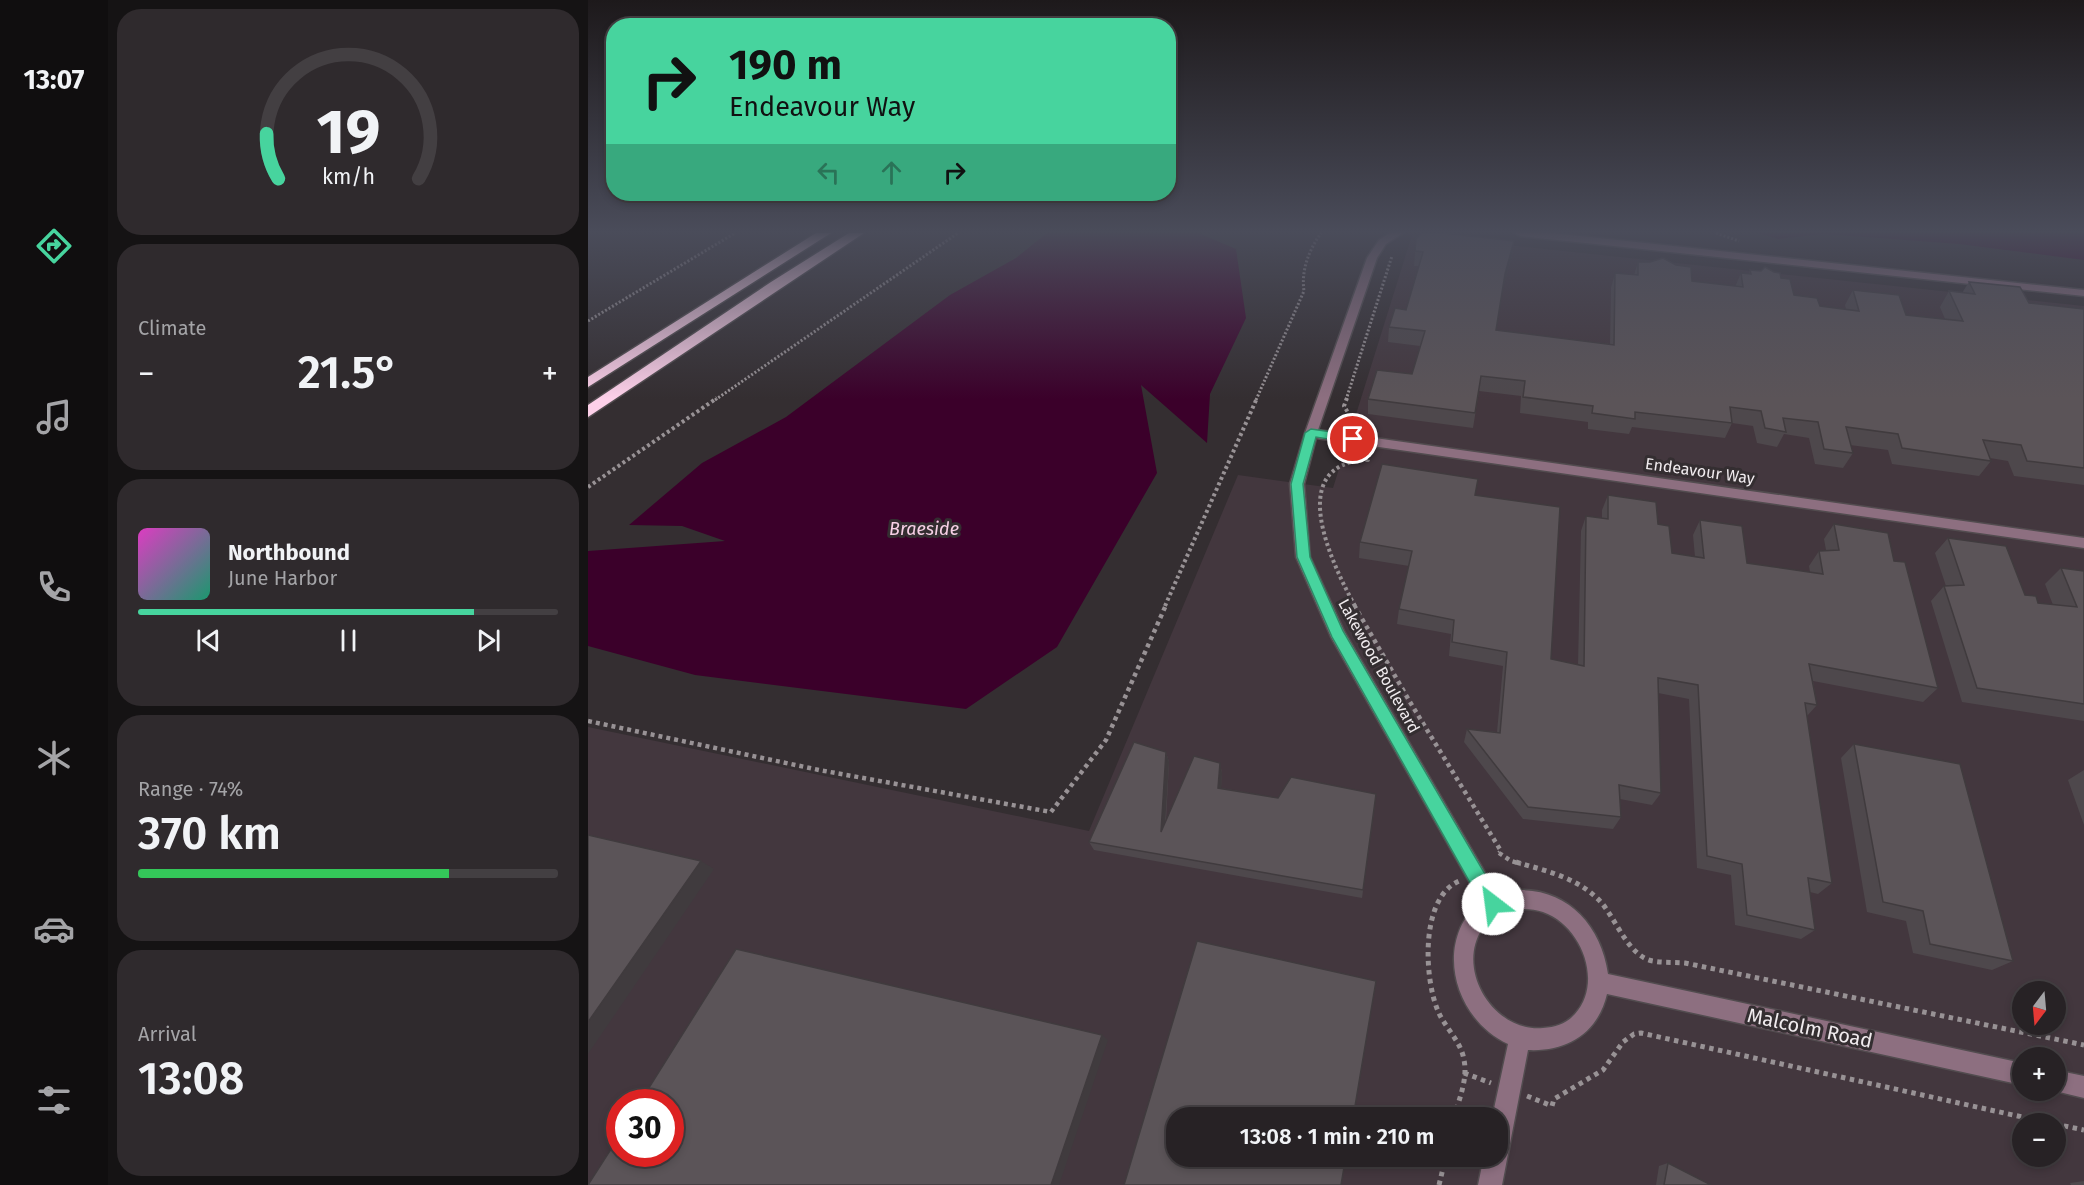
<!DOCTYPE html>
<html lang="en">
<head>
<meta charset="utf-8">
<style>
	:root { --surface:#272225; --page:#2f2a2d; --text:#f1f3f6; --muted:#a4a4a7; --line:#433f42; --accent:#47d49e }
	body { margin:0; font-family:"Fira Sans",sans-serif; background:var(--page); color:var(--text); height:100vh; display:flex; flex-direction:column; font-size:22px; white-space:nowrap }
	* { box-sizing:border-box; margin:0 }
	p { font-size:20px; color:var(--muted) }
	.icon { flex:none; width:33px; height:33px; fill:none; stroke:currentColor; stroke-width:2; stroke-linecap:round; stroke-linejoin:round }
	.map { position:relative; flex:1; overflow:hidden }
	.side { display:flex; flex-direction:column; gap:9px; padding:9px; background:#151314; width:480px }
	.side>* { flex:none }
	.hud { position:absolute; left:18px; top:18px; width:570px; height:183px; border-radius:24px; box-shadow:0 3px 9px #0003,0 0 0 2px var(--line); background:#47d49e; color:#111; overflow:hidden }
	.needle { width:39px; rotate:196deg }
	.tools { position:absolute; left:1424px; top:981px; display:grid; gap:12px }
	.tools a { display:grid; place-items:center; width:54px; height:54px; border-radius:50%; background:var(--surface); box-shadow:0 3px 9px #0003,0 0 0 2px var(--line); font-size:30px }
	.speed { position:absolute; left:18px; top:1089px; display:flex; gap:12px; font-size:30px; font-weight:700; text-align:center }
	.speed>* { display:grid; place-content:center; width:78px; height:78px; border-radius:50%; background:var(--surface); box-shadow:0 3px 9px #0003,0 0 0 2px var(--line); line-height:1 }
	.speed .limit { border:9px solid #d22; background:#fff; color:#111 }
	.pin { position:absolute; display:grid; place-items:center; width:51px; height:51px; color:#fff; margin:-26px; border:3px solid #fff; border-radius:50%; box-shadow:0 2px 6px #0007 }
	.me { position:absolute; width:66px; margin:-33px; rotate:330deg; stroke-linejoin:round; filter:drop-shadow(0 0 4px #0008) }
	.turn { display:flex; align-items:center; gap:21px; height:126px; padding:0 24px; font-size:27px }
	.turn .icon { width:78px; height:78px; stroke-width:2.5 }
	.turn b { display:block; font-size:42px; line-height:51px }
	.lanes { display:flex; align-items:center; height:57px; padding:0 24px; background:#0003; justify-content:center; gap:30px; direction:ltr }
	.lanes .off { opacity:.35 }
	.big { font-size:45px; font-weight:600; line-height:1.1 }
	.side .tile { flex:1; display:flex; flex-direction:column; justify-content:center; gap:9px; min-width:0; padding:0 21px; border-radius:24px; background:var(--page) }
	.side .dial { align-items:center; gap:0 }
	.dial svg { height:156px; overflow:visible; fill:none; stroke:var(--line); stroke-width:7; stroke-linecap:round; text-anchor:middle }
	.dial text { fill:var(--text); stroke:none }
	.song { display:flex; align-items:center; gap:18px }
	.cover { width:72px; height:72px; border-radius:9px; background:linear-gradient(135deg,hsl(310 70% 55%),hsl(160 70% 35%)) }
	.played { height:6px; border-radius:3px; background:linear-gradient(90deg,var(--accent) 80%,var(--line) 80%) }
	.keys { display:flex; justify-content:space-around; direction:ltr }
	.heat { display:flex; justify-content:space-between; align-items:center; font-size:33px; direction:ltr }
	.charge { height:9px; border-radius:4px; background:linear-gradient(90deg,#34c759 74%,var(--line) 0) }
	.trip { position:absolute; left:578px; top:1107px; width:342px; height:60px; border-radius:24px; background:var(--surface); box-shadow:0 3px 9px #0003,0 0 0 2px var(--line); font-weight:600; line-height:60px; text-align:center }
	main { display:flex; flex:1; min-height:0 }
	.menu { display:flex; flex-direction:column; width:108px; justify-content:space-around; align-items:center; background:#100e0f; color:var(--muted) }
	.menu .icon { width:42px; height:42px }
	.menu .selected { color:var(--accent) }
	.menu b { font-size:27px; color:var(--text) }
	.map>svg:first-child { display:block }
	.built { fill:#43373e; fill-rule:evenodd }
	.water { fill:#3b002a }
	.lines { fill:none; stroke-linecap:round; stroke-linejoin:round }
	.minor-casing { stroke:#524c4f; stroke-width:3 }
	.highway-casing { stroke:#524c4f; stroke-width:3 }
	.path-far3 { stroke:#989295; stroke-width:3; stroke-dasharray:2 2; stroke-linecap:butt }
	.path-far2 { stroke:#989295; stroke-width:4; stroke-dasharray:3 3; stroke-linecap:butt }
	.path-far1 { stroke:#989295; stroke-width:4.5; stroke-dasharray:4 4; stroke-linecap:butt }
	.path { stroke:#989295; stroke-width:5; stroke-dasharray:4.5 4.5; stroke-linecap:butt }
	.minor { fill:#8d6f80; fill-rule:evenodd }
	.highway { fill:#fdd0e9; fill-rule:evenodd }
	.wall { fill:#4e484c }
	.shaded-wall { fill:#403b3e }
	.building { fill:#5b5458; stroke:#403b3e; stroke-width:1.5 }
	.route { fill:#47d49e; stroke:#2e8a67; stroke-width:1.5 }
	.labels { text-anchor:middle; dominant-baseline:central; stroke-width:6; stroke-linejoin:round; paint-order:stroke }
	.street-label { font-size:16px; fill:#f0ebee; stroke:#342e31 }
	.water-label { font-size:18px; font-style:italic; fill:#f7d0e6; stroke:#342e31 }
	.near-street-label { font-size:20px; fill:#f0ebee; stroke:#342e31 }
</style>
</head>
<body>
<main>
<nav class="menu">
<b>13:07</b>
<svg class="icon selected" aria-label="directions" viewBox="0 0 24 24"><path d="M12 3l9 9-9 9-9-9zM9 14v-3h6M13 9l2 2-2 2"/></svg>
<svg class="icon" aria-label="music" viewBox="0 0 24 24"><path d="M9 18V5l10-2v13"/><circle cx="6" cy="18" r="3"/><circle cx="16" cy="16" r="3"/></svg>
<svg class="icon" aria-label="phone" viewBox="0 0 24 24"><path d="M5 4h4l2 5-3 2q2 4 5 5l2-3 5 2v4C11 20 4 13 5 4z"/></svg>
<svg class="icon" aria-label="climate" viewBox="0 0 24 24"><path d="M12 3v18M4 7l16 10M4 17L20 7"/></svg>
<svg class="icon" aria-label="car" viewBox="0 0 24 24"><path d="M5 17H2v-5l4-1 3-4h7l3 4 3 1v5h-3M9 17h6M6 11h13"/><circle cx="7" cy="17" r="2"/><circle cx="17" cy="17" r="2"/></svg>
<svg class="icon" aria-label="filters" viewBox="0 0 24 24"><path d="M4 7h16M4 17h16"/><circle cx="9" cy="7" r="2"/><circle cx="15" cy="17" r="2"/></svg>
</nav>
<section class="side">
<div class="tile dial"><svg viewBox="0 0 100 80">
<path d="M14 69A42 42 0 1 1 86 69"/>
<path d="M14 69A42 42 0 0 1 8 46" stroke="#47d49e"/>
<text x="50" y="56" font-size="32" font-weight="700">19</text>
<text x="50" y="72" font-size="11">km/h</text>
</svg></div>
<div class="tile"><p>Climate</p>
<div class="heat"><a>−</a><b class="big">21.5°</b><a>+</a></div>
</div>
<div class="tile">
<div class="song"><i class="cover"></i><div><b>Northbound</b><p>June Harbor</p></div></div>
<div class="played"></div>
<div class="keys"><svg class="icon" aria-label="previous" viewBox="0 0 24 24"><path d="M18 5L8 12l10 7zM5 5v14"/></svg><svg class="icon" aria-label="pause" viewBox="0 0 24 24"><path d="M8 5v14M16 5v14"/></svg><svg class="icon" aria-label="next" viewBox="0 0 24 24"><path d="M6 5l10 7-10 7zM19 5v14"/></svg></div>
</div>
<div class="tile"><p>Range · 74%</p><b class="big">370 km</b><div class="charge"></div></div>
<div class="tile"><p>Arrival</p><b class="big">13:08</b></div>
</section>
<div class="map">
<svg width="1496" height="1185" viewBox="0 0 1496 1185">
	<rect width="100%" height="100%" fill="#342e31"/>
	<path class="built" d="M824,235L1496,306V1185H0V727L501,831L650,475L745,488ZM1434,992H1467V1024H1434ZM1434,1058H1467V1090H1434ZM32,1102H82V1154H32ZM588,1118H909V1156H588ZM1434,1124H1467V1156H1434Z"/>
	<g class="water">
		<polygon points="459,233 610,233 648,249 658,318 622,394 619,443 553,385 569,473 469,647 378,709 107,675 0,646 0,551 137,541 94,526 41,525 114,463 198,417 362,295 428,258"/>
		<polygon points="1170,233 1496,233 1496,260 1371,244 1236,234 1190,239"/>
	</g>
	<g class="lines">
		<defs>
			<g id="minor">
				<path d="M802,233H815L798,244L789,258L730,430L1496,538V548L728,438L716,484L722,557L756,631L909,893C968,879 1012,917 1020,974L1434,1063V1085L1019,994C1010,1033 979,1052 940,1050L914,1185H890L896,1156H909V1118H904L920,1044C866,1019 845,943 892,901L743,637L708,557L702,484L717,433L779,258L791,240ZM923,909C933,909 945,908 955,912C993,925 1016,982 987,1014C978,1024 968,1027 955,1028C907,1033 867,971 894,929C898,923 903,915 910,912C914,911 919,910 923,909Z"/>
				<polygon points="927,233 964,233 1496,290 1496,296 932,236"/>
				<polygon points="1467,1070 1496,1076 1496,1098 1463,1090 1467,1090"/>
			</g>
			<g id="highway">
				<polygon points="228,233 243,233 0,387 0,377"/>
				<polygon points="261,233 276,233 0,417 0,405 183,282"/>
			</g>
		</defs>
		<use href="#minor" class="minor-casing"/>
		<use href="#highway" class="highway-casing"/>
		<g class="path-far3">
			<polyline points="1128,233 1151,241"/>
			<polyline points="0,321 147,233"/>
			<polyline points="127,400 370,233"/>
			<path d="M668,400L716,291C713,270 721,250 733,233"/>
			<polyline points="758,400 804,256"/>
		</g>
		<g class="path-far2">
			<polyline points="759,398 756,406 764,419 776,425"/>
			<polyline points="0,487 129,398"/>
			<polyline points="577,606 669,398"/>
			<path d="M767,606C744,564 695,463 780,460L781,454"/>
		</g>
		<g class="path-far1">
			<polyline points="766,605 822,702 913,851 911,853"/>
			<polyline points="0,721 231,770 463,812 518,740 578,605"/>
			<polyline points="911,853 923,861 933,864"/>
		</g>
		<g class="path">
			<path d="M928,862C958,871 988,877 1011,900C1027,916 1040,957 1065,961C1075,963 1086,962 1097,963L1496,1045"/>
			<polyline points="876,1073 903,1083"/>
			<polyline points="939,1096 964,1106 966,1099 1015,1070 1035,1042 1046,1034 1053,1033 1466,1124"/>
			<path d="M866,1118C871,1099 880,1079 876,1060C873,1041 857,1028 850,1011C836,978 832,898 871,881"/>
			<polyline points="1467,1124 1496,1130"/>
			<polyline points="851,1185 858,1156"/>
		</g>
		<use href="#minor" class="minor"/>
		<use href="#highway" class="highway"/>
	</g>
	<g class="wall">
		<polygon points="828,239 926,241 924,256 915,288 908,330 1022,344 1023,288 1027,273 1046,275 1050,262 1104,281 1147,287 1153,273 1161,274 1162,270 1193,278 1206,295 1232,306 1258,309 1257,305 1265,290 1318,315 1357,319 1352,307 1361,291 1374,293 1381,282 1441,303 1496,309 1496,485 1426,476 1420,461 1402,458 1403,461 1391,476 1304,464 1300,450 1262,445 1265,453 1255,468 1227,464 1221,438 1196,434 1189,447 1169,443 1165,426 1144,423 1137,438 1044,427 1041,434 1000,429 1000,422 932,413 933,396 891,391 885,428 780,414 780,399 824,374 832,346 800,342 801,327 818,310 831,266 826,266"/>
		<polygon points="887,495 963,659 990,665 993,531 998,516 1014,518 1014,510 1020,495 1070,524 1084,553 1107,557 1105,535 1112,520 1159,563 1222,572 1221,566 1231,551 1238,550 1236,539 1246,524 1306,561 1350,688 1335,702 1225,681 1229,705 1219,716 1244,883 1230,894 1222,892 1227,930 1213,939 1147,925 1143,875 1109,868 1101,699 1070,693 1073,793 1064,805 1032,799 1033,817 1025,829 935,819 876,742 879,729 909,732 915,666 861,656 863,634 809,624 811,609 821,566 771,558 772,542"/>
		<polygon points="1360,538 1437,595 1450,603 1465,605 1457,584 1473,568 1496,571 1496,721 1374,702 1343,601 1356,586 1358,586 1347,553"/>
		<polygon points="1266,744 1425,961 1404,970 1325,953 1318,921 1279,912 1253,758"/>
		<polygon points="578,752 581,762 578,821 632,763 634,773 633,788 690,798 787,804 774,898 506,850 501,842"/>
		<polygon points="1496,770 1496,825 1480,780"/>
		<polygon points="1080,1163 1123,1185 1068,1185 1071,1166"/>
		<polygon points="1496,1181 1496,1185 1483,1185 1482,1183"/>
	</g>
	<g class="shaded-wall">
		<polygon points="926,241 924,256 915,289 917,274"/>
		<polygon points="578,752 581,762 576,841 573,832"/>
		<polygon points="632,763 634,773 633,797 630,788"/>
		<polygon points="113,861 126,869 0,1054 0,1022"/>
		<polygon points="514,1035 520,1040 471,1185 463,1185"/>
	</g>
	<g class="building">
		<polygon points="833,233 855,233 926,241 917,274 908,330 1026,345 1027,273 1050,275 1050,262 1062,262 1075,258 1088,265 1103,267 1104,281 1155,287 1153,273 1163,274 1162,270 1173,271 1177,267 1186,272 1192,273 1193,278 1202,279 1206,295 1229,298 1232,306 1271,311 1265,290 1311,295 1318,315 1375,321 1361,291 1387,294 1381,282 1432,287 1441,303 1496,309 1496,468 1439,461 1433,445 1395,440 1403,461 1314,448 1310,434 1258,427 1265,453 1236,449 1230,422 1195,418 1198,432 1177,428 1173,411 1142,407 1144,423 1047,412 1047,419 1004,413 1005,406 935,397 937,381 893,376 887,413 780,399 789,370 824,374 837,331 801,327 807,308 818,310 835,252 827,251 828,239"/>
		<polygon points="794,464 890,479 887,495 972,507 963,659 996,666 998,516 1020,519 1020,495 1068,502 1070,524 1081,526 1084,553 1116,558 1112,520 1154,526 1159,563 1235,574 1231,551 1251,550 1246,524 1300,533 1306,561 1317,562 1350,688 1221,664 1229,705 1217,703 1244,883 1220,878 1227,930 1159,915 1154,864 1119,856 1110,685 1070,678 1073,793 1031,785 1033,817 940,807 879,729 912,733 919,652 864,642 866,620 811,609 824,551 772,542"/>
		<polygon points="1360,538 1418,546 1437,595 1448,596 1450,603 1489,607 1473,568 1496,571 1496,704 1389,688 1356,586 1376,585"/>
		<polygon points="546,742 578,752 573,832 606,756 632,763 630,788 690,798 703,777 788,794 775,890 501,842"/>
		<polygon points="1266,744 1372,764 1425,961 1342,944 1335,911 1295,902"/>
		<polygon points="0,835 113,861 0,1022"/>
		<polygon points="609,941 788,981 765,1118 588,1118 588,1156 758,1156 753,1185 536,1185"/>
		<polygon points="148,949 514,1035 463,1185 0,1185 32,1135 32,1154 82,1154 82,1102 52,1102"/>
		<polygon points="1080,1163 1123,1185 1076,1185"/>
	</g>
	<linearGradient id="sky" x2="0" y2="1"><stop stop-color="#1d191b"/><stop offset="0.58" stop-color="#4a4c5a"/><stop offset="1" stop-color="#4a4c5a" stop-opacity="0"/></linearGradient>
	<rect width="1496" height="399" fill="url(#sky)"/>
	<polygon class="route" points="723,429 765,435 771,439 765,443 728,437 715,484 722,557 755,631 911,898 914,904 911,911 905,913 898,911 744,637 709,557 703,484 717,433"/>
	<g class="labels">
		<g class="street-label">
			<text transform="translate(1112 471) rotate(8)">Endeavour Way</text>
			<text transform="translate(791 666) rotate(61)">Lakewood Boulevard</text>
		</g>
		<g class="water-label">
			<text x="336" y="529">Braeside</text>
		</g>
		<g class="near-street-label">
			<text transform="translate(1222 1028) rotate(12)">Malcolm Road</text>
		</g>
	</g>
</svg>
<div class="tools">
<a><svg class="needle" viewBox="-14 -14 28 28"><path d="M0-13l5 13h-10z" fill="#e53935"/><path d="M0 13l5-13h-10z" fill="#a4a4a7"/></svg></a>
<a>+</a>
<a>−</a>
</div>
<div class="speed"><div class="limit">30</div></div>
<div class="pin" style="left:765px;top:439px;background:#d93025"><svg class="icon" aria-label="arrive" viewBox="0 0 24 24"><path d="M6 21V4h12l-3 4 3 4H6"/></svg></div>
<svg class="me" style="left:905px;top:904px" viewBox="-20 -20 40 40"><circle r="19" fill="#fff"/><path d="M0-13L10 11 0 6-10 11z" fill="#47d49e"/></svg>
<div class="trip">13:08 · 1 min · 210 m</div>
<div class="hud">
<div class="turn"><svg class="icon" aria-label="right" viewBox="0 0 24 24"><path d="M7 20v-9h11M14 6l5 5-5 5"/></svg><div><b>190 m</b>Endeavour Way</div></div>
<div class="lanes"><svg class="icon off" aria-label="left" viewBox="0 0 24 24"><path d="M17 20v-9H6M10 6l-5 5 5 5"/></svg><svg class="icon off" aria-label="ahead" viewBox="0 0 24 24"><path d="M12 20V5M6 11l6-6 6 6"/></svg><svg class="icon" aria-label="right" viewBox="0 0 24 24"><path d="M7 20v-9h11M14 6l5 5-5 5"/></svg></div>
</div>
</div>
</main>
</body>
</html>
